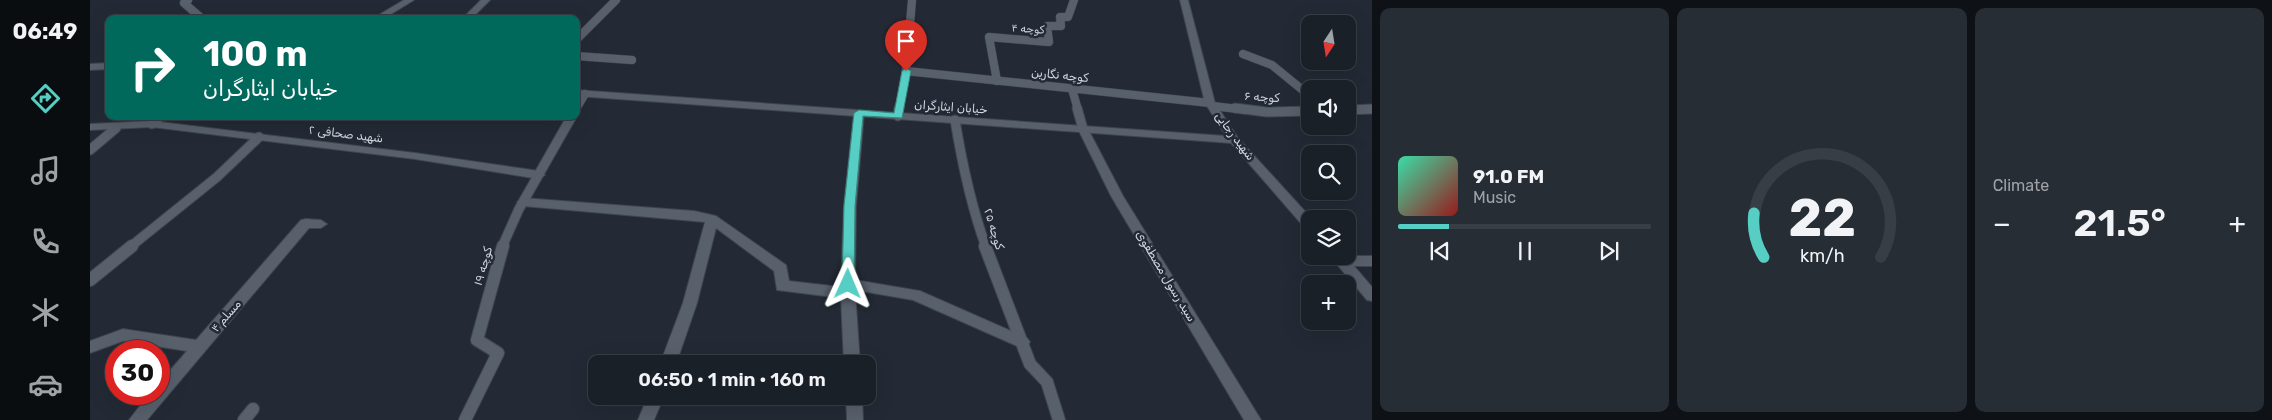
<!DOCTYPE html>
<html lang="en">
<head>
<meta charset="utf-8">
<style>
	:root { --surface:#1a2028; --page:#272d34; --text:#f1f3f6; --muted:#9fa3a8; --line:#383e45; --accent:#56cec3 }
	body { margin:0; font-family:Rubik,"Noto Sans Arabic",sans-serif; background:var(--page); color:var(--text); height:100vh; display:flex; flex-direction:column; font-size:19px; white-space:nowrap }
	* { box-sizing:border-box; margin:0 }
	p { font-size:16px; color:var(--muted) }
	.icon { flex:none; width:28px; height:28px; fill:none; stroke:currentColor; stroke-width:2; stroke-linecap:round; stroke-linejoin:round }
	.map { position:relative; flex:1; overflow:hidden }
	.details { display:flex; flex-direction:column; gap:8px; padding:8px; background:#0e1216; width:900px }
	.details>* { flex:none }
	.top-card { position:absolute; left:15px; top:15px; width:475px; height:105px; border-radius:10px; box-shadow:0 5px 20px #0002,0 0 0 1px var(--line); background:#00695c; color:#fff; overflow:hidden }
	.needle { width:32px; rotate:192deg }
	.controls { position:absolute; left:1211px; top:15px; display:grid; gap:10px }
	.controls a { display:grid; place-items:center; width:55px; height:55px; border-radius:10px; background:var(--surface); box-shadow:0 5px 20px #0002,0 0 0 1px var(--line); font-size:25px }
	.speed { position:absolute; left:15px; top:340px; display:flex; gap:10px; font-size:25px; font-weight:700; text-align:center }
	.speed>* { display:grid; place-content:center; width:65px; height:65px; border-radius:50%; background:var(--surface); box-shadow:0 5px 20px #0002,0 0 0 1px var(--line); line-height:1 }
	.speed .limit { border:8px solid #d22; background:#fff; color:#111 }
	.pin { position:absolute; display:grid; place-items:center; width:42px; height:42px; color:#fff; margin:-51px -21px; border-radius:50% 50% 50% 0; rotate:-45deg; box-shadow:0 0 5px #0007 }
	.pin .icon { rotate:45deg }
	.me { position:absolute; width:55px; margin:-28px; rotate:1deg; stroke-linejoin:round; filter:drop-shadow(0 0 4px #0008) }
	.turn { display:flex; align-items:center; gap:18px; height:105px; padding:0 15px; font-size:22px }
	.turn .icon { width:65px; height:65px; stroke-width:2.5 }
	.turn b { display:block; font-size:35px; line-height:42px }
	.big { font-size:38px; font-weight:600; line-height:1.1 }
	.details .card { flex:1; display:flex; flex-direction:column; justify-content:center; gap:8px; min-width:0; padding:0 18px; border-radius:10px; background:var(--page) }
	.details .dial { align-items:center; gap:0 }
	.dial svg { height:130px; overflow:visible; fill:none; stroke:var(--line); stroke-width:7; stroke-linecap:round; text-anchor:middle }
	.dial text { fill:var(--text); stroke:none }
	.song { display:flex; align-items:center; gap:15px }
	.cover { width:60px; height:60px; border-radius:8px; background:linear-gradient(135deg,hsl(160 70% 55%),hsl(0 70% 35%)) }
	.played { height:5px; border-radius:2px; background:linear-gradient(90deg,var(--accent) 20%,var(--line) 20%) }
	.keys { display:flex; justify-content:space-around; direction:ltr }
	.heat { display:flex; justify-content:space-between; align-items:center; font-size:28px; direction:ltr }
	.details .tiles { flex:1; display:grid; gap:8px; grid-template-columns:repeat(3,1fr) }
	.trip { position:absolute; left:498px; top:355px; width:288px; height:50px; border-radius:10px; background:var(--surface); box-shadow:0 5px 20px #0002,0 0 0 1px var(--line); font-weight:600; line-height:50px; text-align:center }
	main { display:flex; flex:1; min-height:0 }
	.dock { display:flex; flex-direction:column; width:90px; justify-content:space-around; align-items:center; background:#0a0d10; color:var(--muted) }
	.dock .icon { width:35px; height:35px }
	.dock .selected { color:var(--accent) }
	.dock b { font-size:22px; color:var(--text) }
	.map>svg:first-child { display:block }
	.lines { fill:none; stroke-linecap:round; stroke-linejoin:round }
	.lane-far2-casing { stroke:#3f454e; stroke-width:9 }
	.lane-far1-casing { stroke:#3f454e; stroke-width:11 }
	.lane-casing { stroke:#3f454e; stroke-width:14 }
	.street-casing { stroke:#3f454e; stroke-width:2 }
	.secondary-casing { stroke:#3f454e; stroke-width:2 }
	.lane-far2 { stroke:#58606c; stroke-width:8 }
	.lane-far1 { stroke:#58606c; stroke-width:9 }
	.lane { stroke:#58606c; stroke-width:12 }
	.street { fill:#58606c; fill-rule:evenodd }
	.secondary { fill:#58606c; fill-rule:evenodd }
	.route { fill:#56cec3; stroke:#38867f }
	.labels { text-anchor:middle; dominant-baseline:central; stroke-width:5; stroke-linejoin:round; paint-order:stroke }
	.far-street-label { font-size:11px; fill:#d2d7de; stroke:#232a35 }
	.street-label { font-size:12px; fill:#d2d7de; stroke:#232a35 }
</style>
</head>
<body>
<main>
<nav class="dock">
<b>06:49</b>
<svg class="icon selected" aria-label="directions" viewBox="0 0 24 24"><path d="M12 3l9 9-9 9-9-9zM9 14v-3h6M13 9l2 2-2 2"/></svg>
<svg class="icon" aria-label="music" viewBox="0 0 24 24"><path d="M9 18V5l10-2v13"/><circle cx="6" cy="18" r="3"/><circle cx="16" cy="16" r="3"/></svg>
<svg class="icon" aria-label="phone" viewBox="0 0 24 24"><path d="M5 4h4l2 5-3 2q2 4 5 5l2-3 5 2v4C11 20 4 13 5 4z"/></svg>
<svg class="icon" aria-label="climate" viewBox="0 0 24 24"><path d="M12 3v18M4 7l16 10M4 17L20 7"/></svg>
<svg class="icon" aria-label="car" viewBox="0 0 24 24"><path d="M5 17H2v-5l4-1 3-4h7l3 4 3 1v5h-3M9 17h6M6 11h13"/><circle cx="7" cy="17" r="2"/><circle cx="17" cy="17" r="2"/></svg>
</nav>
<div class="map">
<svg width="1282" height="420" viewBox="0 0 1282 420">
	<rect width="100%" height="100%" fill="#232a35"/>
	<g class="lines">
		<defs>
			<g id="lane-far2">
				<polyline points="98,0 94,3 110,17 108,19"/>
				<polyline points="486,40 526,0"/>
				<polyline points="1153,54 1182,65 1220,96"/>
				<polyline points="486,56 542,60"/>
				<polyline points="816,71 1120,103"/>
				<polyline points="907,81 899,37 959,42 957,26 971,26 970,17 978,17 984,0"/>
				<polyline points="982,89 988,110"/>
				<polyline points="1123,106 1156,110"/>
				<polyline points="486,109 495,94"/>
				<polyline points="809,110 816,71 822,0"/>
				<polyline points="1266,110 1282,109"/>
			</g>
			<g id="lane-far1">
				<polyline points="987,108 993,129"/>
				<polyline points="1145,108 1177,112 1220,111"/>
				<polyline points="1258,110 1282,109"/>
				<polyline points="808,116 809,108"/>
				<path d="M865,120C872,163 881,206 896,247"/>
				<polyline points="62,124 71,116"/>
				<polyline points="0,150 26,128"/>
				<polyline points="40,247 127,177 169,137"/>
				<polyline points="412,247 429,209 482,116"/>
			</g>
			<g id="lane">
				<polyline points="895,246 940,364 957,382 969,420"/>
				<polyline points="0,280 42,246"/>
				<polyline points="154,420 163,409"/>
				<polyline points="375,420 408,353 387,340 413,246"/>
			</g>
			<g id="street">
				<polygon points="314,0 324,0 293,19 282,19"/>
				<polygon points="391,0 400,0 381,19 372,19"/>
				<polygon points="769,110 774,113 766,206 765,280 830,291 937,338 940,342 937,346 932,348 927,346 823,300 765,290 770,364 754,364 751,298 687,290 684,271 626,228 607,303 586,364 570,364 593,303 615,222 433,206 427,202 433,198 604,211 626,216 696,265 699,281 751,287 754,206 764,113"/>
				<polygon points="62,121 325,153 449,171 455,175 449,179 325,159 62,127 0,130 0,124"/>
				<polygon points="993,126 998,129 1033,196 1171,420 1154,420 1021,196 988,129"/>
				<polygon points="216,219 231,220 237,224 231,228 219,228 57,420 39,420 59,394 69,394 69,383 97,351 33,341 0,353 0,341 33,329 106,340 211,220"/>
				<polygon points="558,396 574,396 564,420 548,420"/>
				<polygon points="756,396 772,396 773,420 757,420"/>
			</g>
			<g id="secondary">
				<polygon points="1090,0 1098,0 1125,103 1148,138 1222,219 1220,219 1220,229 1215,228 1141,143 486,96 486,90 1136,136 1115,103"/>
				<polygon points="19,63 19,69 0,70 0,64"/>
				<polygon points="1240,256 1282,256 1282,266 1264,266 1282,287 1282,301 1277,300"/>
			</g>
		</defs>
		<use href="#lane-far2" class="lane-far2-casing"/>
		<use href="#lane-far1" class="lane-far1-casing"/>
		<use href="#lane" class="lane-casing"/>
		<use href="#street" class="street-casing"/>
		<use href="#secondary" class="secondary-casing"/>
		<use href="#lane-far2" class="lane-far2"/>
		<use href="#lane-far1" class="lane-far1"/>
		<use href="#lane" class="lane"/>
		<use href="#street" class="street"/>
		<use href="#secondary" class="secondary"/>
	</g>
	<polygon class="route" points="816,68 821,71 812,118 773,116 765,206 764,284 758,289 752,284 754,206 764,113 769,110 804,113 812,71"/>
	<g class="labels">
		<g class="far-street-label">
			<text transform="translate(938 29) rotate(4)">کوچه ۴</text>
		</g>
		<g class="street-label">
			<text transform="translate(970 75) rotate(6)">کوچه نگارین</text>
			<text transform="translate(1172 97) rotate(4)">کوچه ۶</text>
			<text transform="translate(861 107) rotate(4)">خیابان ایثارگران</text>
			<text transform="translate(256 134) rotate(7)">شهید صحافی ۲</text>
			<text transform="translate(1145 136) rotate(53)">شهید رجایی</text>
			<text transform="translate(904 229) rotate(73)">کوچه ۲۵</text>
			<text transform="translate(393 266) rotate(-74)">کوچه ۱۹</text>
			<text transform="translate(1076 276) rotate(59)">سید رسول مصطفوی</text>
			<text transform="translate(136 316) rotate(-49)">مسلم ۴</text>
		</g>
	</g>
</svg>
<div class="controls">
<a><svg class="needle" viewBox="-14 -14 28 28"><path d="M0-13l5 13h-10z" fill="#e53935"/><path d="M0 13l5-13h-10z" fill="#9fa3a8"/></svg></a>
<a><svg class="icon" aria-label="sound" viewBox="0 0 24 24"><path d="M4 9h4l5-4v14l-5-4H4zM17 9q2 3 0 6"/></svg></a>
<a><svg class="icon" aria-label="search" viewBox="0 0 24 24"><circle cx="10" cy="10" r="6"/><path d="M15 15l6 6"/></svg></a>
<a><svg class="icon" aria-label="layers" viewBox="0 0 24 24"><path d="M12 4l9 5-9 5-9-5zM3 14l9 5 9-5"/></svg></a>
<a>+</a>
</div>
<div class="speed"><div class="limit">30</div></div>
<div class="pin" style="left:816px;top:71px;background:#d93025"><svg class="icon" aria-label="arrive" viewBox="0 0 24 24"><path d="M6 21V4h12l-3 4 3 4H6"/></svg></div>
<svg class="me" style="left:758px;top:284px" viewBox="-20 -20 40 40"><path d="M0-17L14 15 0 8-14 15z" fill="#56cec3" stroke="#fff" stroke-width="4"/></svg>
<div class="trip">06:50 · 1 min · 160 m</div>
<div class="top-card">
<div class="turn"><svg class="icon" aria-label="right" viewBox="0 0 24 24"><path d="M7 20v-9h11M14 6l5 5-5 5"/></svg><div><b>100 m</b>خیابان ایثارگران</div></div>
</div>
</div>
<section class="details">
<div class="tiles">
<div class="card">
<div class="song"><i class="cover"></i><div><b>91.0 FM</b><p>Music</p></div></div>
<div class="played"></div>
<div class="keys"><svg class="icon" aria-label="previous" viewBox="0 0 24 24"><path d="M18 5L8 12l10 7zM5 5v14"/></svg><svg class="icon" aria-label="pause" viewBox="0 0 24 24"><path d="M8 5v14M16 5v14"/></svg><svg class="icon" aria-label="next" viewBox="0 0 24 24"><path d="M6 5l10 7-10 7zM19 5v14"/></svg></div>
</div>
<div class="card dial"><svg viewBox="0 0 100 80">
<path d="M14 69A42 42 0 1 1 86 69"/>
<path d="M14 69A42 42 0 0 1 8 42" stroke="#56cec3"/>
<text x="50" y="56" font-size="32" font-weight="700">22</text>
<text x="50" y="72" font-size="11">km/h</text>
</svg></div>
<div class="card"><p>Climate</p>
<div class="heat"><a>−</a><b class="big">21.5°</b><a>+</a></div>
</div>
</div>
</section>
</main>
</body>
</html>
